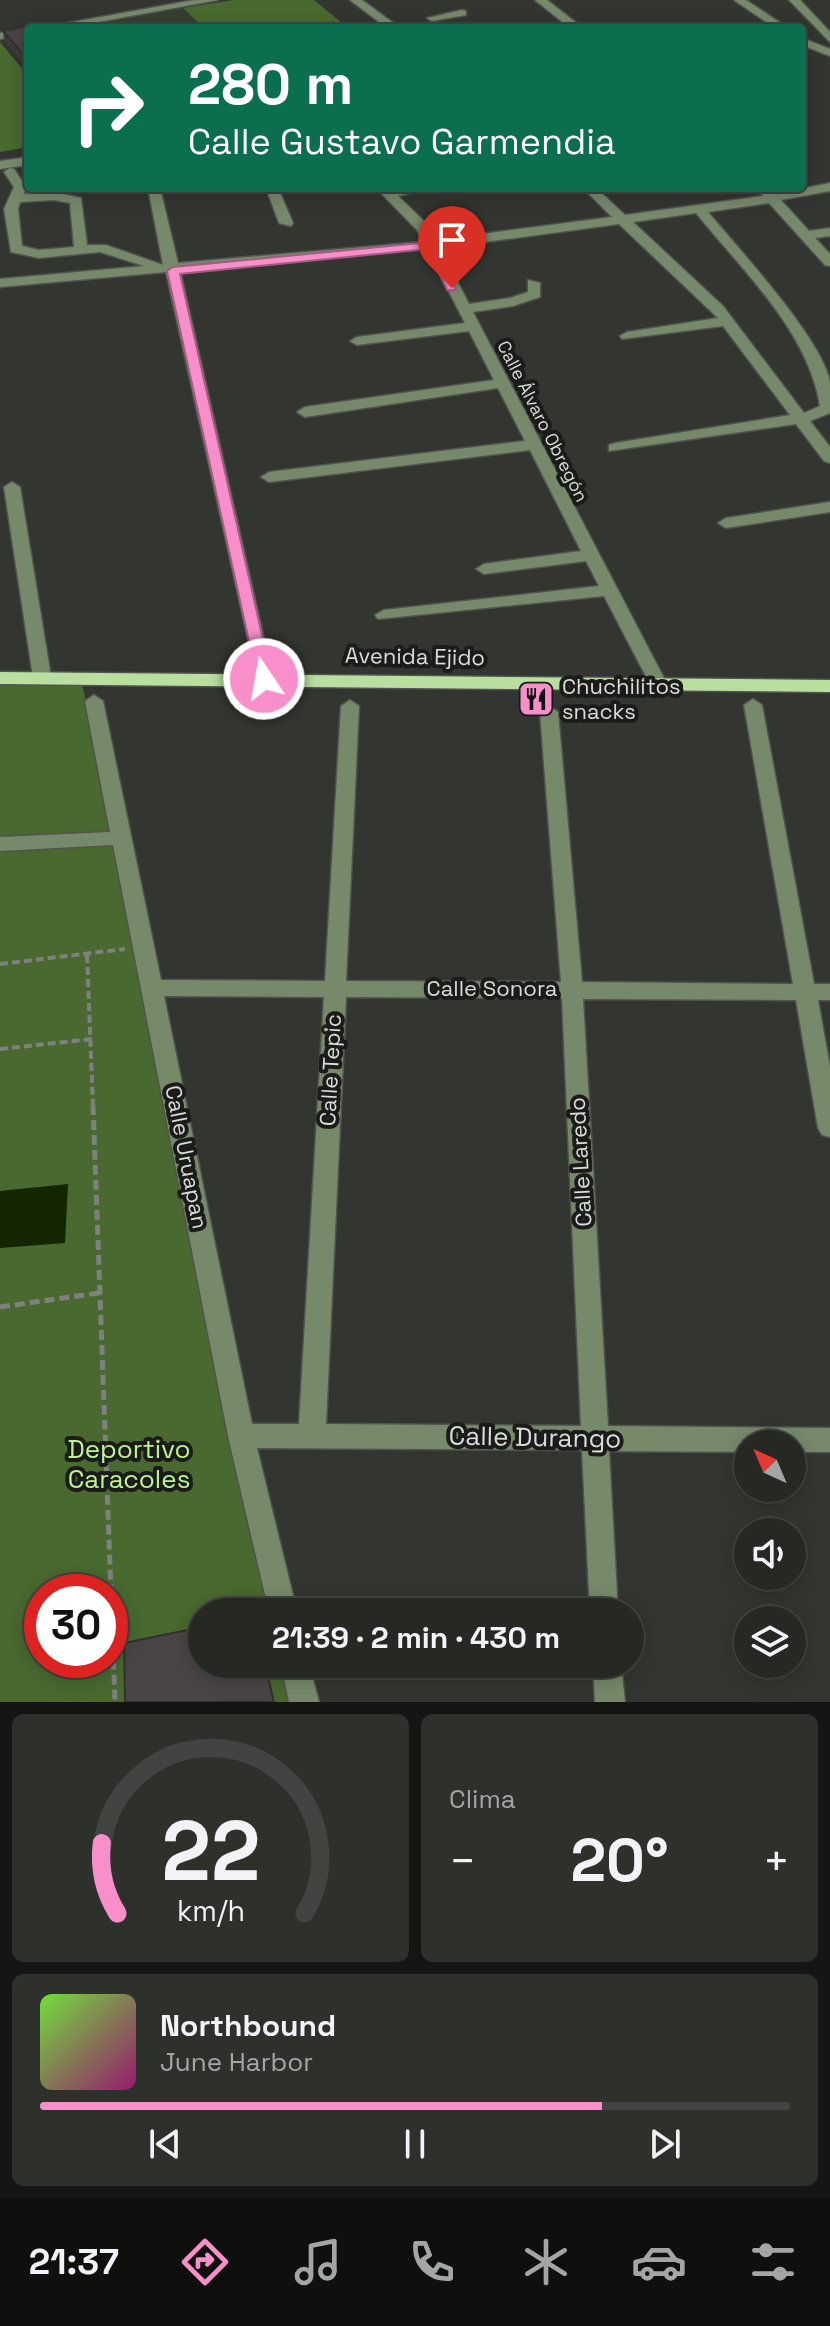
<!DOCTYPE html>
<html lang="es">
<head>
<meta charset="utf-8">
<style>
	:root { --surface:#262824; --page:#2e302c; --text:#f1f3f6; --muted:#a4a6a6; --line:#424441; --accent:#f98fca }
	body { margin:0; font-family:"Space Grotesk",sans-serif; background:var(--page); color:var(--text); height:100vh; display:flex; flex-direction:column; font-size:30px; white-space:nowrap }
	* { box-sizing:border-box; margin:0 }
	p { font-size:26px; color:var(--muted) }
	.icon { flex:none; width:44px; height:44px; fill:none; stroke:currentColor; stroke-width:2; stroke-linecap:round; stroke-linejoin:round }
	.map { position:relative; height:1702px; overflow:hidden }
	.panel { display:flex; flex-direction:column; gap:12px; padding:12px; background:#151614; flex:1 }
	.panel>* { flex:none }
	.top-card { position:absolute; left:24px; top:24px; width:782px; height:168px; border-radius:8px; box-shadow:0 4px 20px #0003,0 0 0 2px var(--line); background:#0b6e4f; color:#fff; overflow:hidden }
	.needle { width:52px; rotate:316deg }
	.buttons { position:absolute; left:734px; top:1430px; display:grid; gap:16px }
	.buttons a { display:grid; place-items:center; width:72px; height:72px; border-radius:50%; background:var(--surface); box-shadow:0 4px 20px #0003,0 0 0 2px var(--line); font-size:40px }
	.speed { position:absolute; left:24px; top:1574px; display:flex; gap:16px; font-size:40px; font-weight:700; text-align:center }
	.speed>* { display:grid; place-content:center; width:104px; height:104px; border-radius:50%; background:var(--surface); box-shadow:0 4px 20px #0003,0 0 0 2px var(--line); line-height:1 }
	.speed .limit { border:12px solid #d22; background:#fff; color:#111 }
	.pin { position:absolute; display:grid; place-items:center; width:68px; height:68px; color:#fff; margin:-82px -34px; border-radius:50% 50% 50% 0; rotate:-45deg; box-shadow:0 0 8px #0007 }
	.pin .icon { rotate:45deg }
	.me { position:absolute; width:88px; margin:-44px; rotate:348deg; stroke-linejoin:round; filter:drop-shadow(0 0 6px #0008) }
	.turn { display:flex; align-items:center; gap:28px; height:168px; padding:0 32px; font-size:36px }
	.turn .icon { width:104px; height:104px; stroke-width:2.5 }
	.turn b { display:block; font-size:56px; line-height:68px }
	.big { font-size:60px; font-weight:800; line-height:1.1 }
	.panel .card { flex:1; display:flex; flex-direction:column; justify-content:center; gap:12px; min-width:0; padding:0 28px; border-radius:12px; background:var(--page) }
	.panel .dial { align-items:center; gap:0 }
	.dial svg { height:208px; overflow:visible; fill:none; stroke:var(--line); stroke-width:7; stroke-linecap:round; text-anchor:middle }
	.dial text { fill:var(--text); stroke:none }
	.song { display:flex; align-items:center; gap:24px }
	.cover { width:96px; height:96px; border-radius:12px; background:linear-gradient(135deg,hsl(100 70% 55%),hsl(320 70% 35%)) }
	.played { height:8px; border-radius:4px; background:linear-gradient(90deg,var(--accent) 75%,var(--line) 75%) }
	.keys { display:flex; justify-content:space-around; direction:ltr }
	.heat { display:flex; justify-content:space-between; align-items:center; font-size:44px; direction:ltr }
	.panel .tiles { flex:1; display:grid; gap:12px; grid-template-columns:1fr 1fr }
	.card:last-child { grid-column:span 2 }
	.trip { position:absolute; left:188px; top:1598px; width:456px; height:80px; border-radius:40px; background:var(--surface); box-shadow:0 4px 20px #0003,0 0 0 2px var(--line); font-weight:800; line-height:80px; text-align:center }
	.dock { display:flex; height:128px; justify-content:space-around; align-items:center; background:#0f100e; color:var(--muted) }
	.dock .icon { width:56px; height:56px }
	.dock .current { color:var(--accent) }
	.dock b { font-size:36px; color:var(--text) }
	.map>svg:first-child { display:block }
	.built { fill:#363d32 }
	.green { fill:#496930; fill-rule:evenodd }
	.water { fill:#132601 }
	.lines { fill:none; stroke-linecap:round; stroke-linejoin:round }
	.minor-casing { stroke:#50534e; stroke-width:3 }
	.major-casing { stroke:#50534e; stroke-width:3 }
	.path-far1 { stroke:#7e817d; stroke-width:4; stroke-dasharray:8 4; stroke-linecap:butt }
	.path { stroke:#7e817d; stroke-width:5; stroke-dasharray:10 5; stroke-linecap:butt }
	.minor { fill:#77896b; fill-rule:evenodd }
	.major { fill:#b9de9f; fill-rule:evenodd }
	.wall { fill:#403a3d }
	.building { fill:#4b4447; stroke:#343032; stroke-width:2 }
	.route { fill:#f98fca; stroke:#a25d83; stroke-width:2 }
	.labels { text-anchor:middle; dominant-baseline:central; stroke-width:8; stroke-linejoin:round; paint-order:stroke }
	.far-street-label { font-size:18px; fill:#dadcd9; stroke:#1b1c1a }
	.street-label { font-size:22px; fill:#dadcd9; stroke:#1b1c1a }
	.poi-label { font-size:22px; fill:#dadcd9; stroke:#1b1c1a; text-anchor:start }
	.near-street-label { font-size:26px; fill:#dadcd9; stroke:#1b1c1a }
	.near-park-label { font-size:26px; fill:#bcf492; stroke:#1b1c1a }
</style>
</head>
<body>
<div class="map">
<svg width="830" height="1702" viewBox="0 0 830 1702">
	<rect width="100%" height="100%" fill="#323530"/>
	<polygon class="built" points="183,8 204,28 76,28"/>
	<g class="green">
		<polygon points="233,0 314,0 348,28 204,28 183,8"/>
		<polygon points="0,42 28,76 28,147 0,152"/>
		<path d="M0,684H82L295,1612H202V1664H307L316,1702H0ZM42,1592H110V1660H42Z"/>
	</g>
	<polygon class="water" points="68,1184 65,1243 0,1248 0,1191"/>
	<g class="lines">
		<defs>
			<g id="minor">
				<polygon points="194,0 218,0 66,28 40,28"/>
				<polygon points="350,0 362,0 400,28 387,28"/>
				<polygon points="535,0 547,0 583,28 570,28"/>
				<polygon points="734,0 746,0 788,28 775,28"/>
				<polygon points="789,0 800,0 830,32 830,42"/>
				<polygon points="462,10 466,11 466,15 432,21 427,18"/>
				<polygon points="28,28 28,34 0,39 0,33"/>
				<polygon points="802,38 830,49 830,56 802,45"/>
				<polygon points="28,157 28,165 0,169 0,161"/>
				<path d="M10,168L14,169L26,187L24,194L54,192L81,198L87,245H106L163,265L148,188H160L178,263L423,242L417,230L376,188H430L398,196L428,225L436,240L612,217L583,188H596L625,215L763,196L757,188H770L775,194L830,183V191L781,200L809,231L830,228V236L815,238L830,254V266L825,265L769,203L708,212C738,248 822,339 830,382C830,391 830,403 830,413L810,421L830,447V463L824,461L796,424L609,451V445L615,443L790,415L723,326L622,339L620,336L627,332L718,318L619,224L440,248L469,304L510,298L528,292V280L540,283V297L513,306L473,312L666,682L663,686H651L604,596L378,619L375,615L384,610L599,586L586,561L484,574L476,569L484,564L581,551L530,450L269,482L261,477L269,472L525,441L498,388L305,417L297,412L305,407L494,380L469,331L357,345L350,341L357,337L465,323L427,249L180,271L273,679L264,685L258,683L166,272L0,287V279L144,266L100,252L39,258L11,252L4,209L14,187L4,172ZM54,200L70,203L74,247L39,250L22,246L18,209L20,202ZM696,213C742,270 808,331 820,406L804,413L723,306L633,222Z"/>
				<polygon points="266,188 278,188 293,223 291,226 279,223"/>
				<polygon points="12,482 20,487 51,677 42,683 33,677 4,487"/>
				<polygon points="830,502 830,512 726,528 718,523 726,518"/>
				<path d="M94,695L103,701L161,980L325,981L341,706L350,700L359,706L346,981L561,982L540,712L549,706L558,712L582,982L793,984L744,705L753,699L762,705L814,984H830V1000H818L830,1067V1137L822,1135L818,1128L796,1000L583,999L608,1426L830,1428V1452H792V1444H748V1452L609,1451L618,1612H590L582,1450L257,1448L297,1612H269L228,1436L113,845L0,851V837L110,832L85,701ZM164,996L324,997L299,1424H252ZM346,997L562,998L581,1426L326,1424Z"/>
				<polygon points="281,1664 309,1664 319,1702 289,1702"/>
				<polygon points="593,1664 621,1664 625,1702 595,1702"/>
			</g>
			<polygon id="major" points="0,672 830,680 830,692 0,684"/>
		</defs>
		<use href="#minor" class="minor-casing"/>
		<use href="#major" class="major-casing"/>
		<g class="path-far1">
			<polyline points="87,955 93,1107"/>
			<polyline points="0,964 125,949"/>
			<polyline points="0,1049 92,1039"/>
		</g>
		<g class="path">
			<polyline points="93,1105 115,1702"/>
			<polyline points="0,1307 99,1293"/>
		</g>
		<use href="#minor" class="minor"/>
		<use href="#major" class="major"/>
	</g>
	<polygon class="wall" points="28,28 28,69 4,41 3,31"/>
	<g class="building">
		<polygon points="39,24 44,28 28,28 28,60 3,31"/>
		<polygon points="202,1627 202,1664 265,1664 274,1702 125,1702 124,1643"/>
	</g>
	<polygon class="route" points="431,242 437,245 456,290 447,290 427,249 180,274 272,679 264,684 258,682 167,271 173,267"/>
	<defs>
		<symbol id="restaurant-square" viewBox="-11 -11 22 22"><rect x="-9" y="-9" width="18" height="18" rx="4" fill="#f98fca" stroke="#1b1c1a"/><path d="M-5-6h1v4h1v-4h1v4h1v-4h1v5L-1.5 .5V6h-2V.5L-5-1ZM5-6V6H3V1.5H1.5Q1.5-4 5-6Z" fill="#111"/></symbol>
	</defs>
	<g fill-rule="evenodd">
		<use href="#restaurant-square" x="516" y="679" width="40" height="40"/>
	</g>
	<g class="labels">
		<g class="far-street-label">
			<text transform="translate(543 421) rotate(63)">Calle Álvaro Obregón</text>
		</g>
		<g class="street-label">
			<text transform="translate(415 656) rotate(1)">Avenida Ejido</text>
			<text x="492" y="988">Calle Sonora</text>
			<text transform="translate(330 1070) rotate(-87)">Calle Tepic</text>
			<text transform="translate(187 1157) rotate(79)">Calle Uruapan</text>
			<text transform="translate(580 1162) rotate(-93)">Calle Laredo</text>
		</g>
		<g class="poi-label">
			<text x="562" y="686">Chuchilitos<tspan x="562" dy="25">snacks</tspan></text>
		</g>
		<g class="near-street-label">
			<text transform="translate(535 1437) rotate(1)">Calle Durango</text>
		</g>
		<g class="near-park-label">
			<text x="129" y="1449">Deportivo<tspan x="129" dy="30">Caracoles</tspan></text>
		</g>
	</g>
</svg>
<div class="buttons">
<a><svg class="needle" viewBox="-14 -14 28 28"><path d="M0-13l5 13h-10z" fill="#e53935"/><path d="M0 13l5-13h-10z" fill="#a4a6a6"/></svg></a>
<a><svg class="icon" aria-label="sound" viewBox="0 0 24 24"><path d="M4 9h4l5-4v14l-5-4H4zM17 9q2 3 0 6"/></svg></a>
<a><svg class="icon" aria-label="layers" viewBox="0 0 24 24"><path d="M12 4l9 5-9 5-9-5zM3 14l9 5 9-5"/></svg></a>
</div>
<div class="speed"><div class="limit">30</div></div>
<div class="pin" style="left:452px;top:288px;background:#d93025"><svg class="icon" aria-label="arrive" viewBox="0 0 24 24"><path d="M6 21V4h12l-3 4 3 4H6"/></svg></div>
<svg class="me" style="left:264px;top:679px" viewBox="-20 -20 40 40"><circle r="17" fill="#f98fca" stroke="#fff" stroke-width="3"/><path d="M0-11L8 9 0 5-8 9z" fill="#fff"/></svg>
<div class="trip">21:39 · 2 min · 430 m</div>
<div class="top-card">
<div class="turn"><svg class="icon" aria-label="right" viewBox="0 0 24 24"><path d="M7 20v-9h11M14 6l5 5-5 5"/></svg><div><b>280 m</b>Calle Gustavo Garmendia</div></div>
</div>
</div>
<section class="panel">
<div class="tiles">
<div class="card dial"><svg viewBox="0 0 100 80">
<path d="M14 69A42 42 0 1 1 86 69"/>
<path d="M14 69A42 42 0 0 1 8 42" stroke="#f98fca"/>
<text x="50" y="56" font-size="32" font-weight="700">22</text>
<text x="50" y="72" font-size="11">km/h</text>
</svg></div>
<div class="card"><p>Clima</p>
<div class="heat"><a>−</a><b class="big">20°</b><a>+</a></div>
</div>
<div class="card">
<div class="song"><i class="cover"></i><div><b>Northbound</b><p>June Harbor</p></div></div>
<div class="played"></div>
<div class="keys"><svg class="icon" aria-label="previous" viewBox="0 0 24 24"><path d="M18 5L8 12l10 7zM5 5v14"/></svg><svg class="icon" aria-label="pause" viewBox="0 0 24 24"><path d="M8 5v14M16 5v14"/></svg><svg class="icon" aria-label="next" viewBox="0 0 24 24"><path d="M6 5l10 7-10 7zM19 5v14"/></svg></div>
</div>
</div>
</section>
<nav class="dock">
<b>21:37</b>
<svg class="icon current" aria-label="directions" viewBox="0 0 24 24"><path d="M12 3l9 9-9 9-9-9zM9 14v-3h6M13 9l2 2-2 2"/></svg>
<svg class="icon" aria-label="music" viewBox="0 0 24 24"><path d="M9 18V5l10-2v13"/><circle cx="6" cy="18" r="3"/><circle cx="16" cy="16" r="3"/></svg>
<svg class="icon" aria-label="phone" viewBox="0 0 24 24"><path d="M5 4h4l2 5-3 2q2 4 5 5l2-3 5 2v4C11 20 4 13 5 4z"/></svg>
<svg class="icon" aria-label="climate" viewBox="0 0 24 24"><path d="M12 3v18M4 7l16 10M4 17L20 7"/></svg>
<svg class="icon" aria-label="car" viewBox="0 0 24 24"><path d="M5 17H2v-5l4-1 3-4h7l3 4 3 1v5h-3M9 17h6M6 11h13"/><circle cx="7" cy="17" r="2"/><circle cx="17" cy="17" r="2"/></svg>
<svg class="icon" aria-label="filters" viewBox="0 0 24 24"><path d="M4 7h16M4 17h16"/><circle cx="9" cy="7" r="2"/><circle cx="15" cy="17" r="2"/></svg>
</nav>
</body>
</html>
